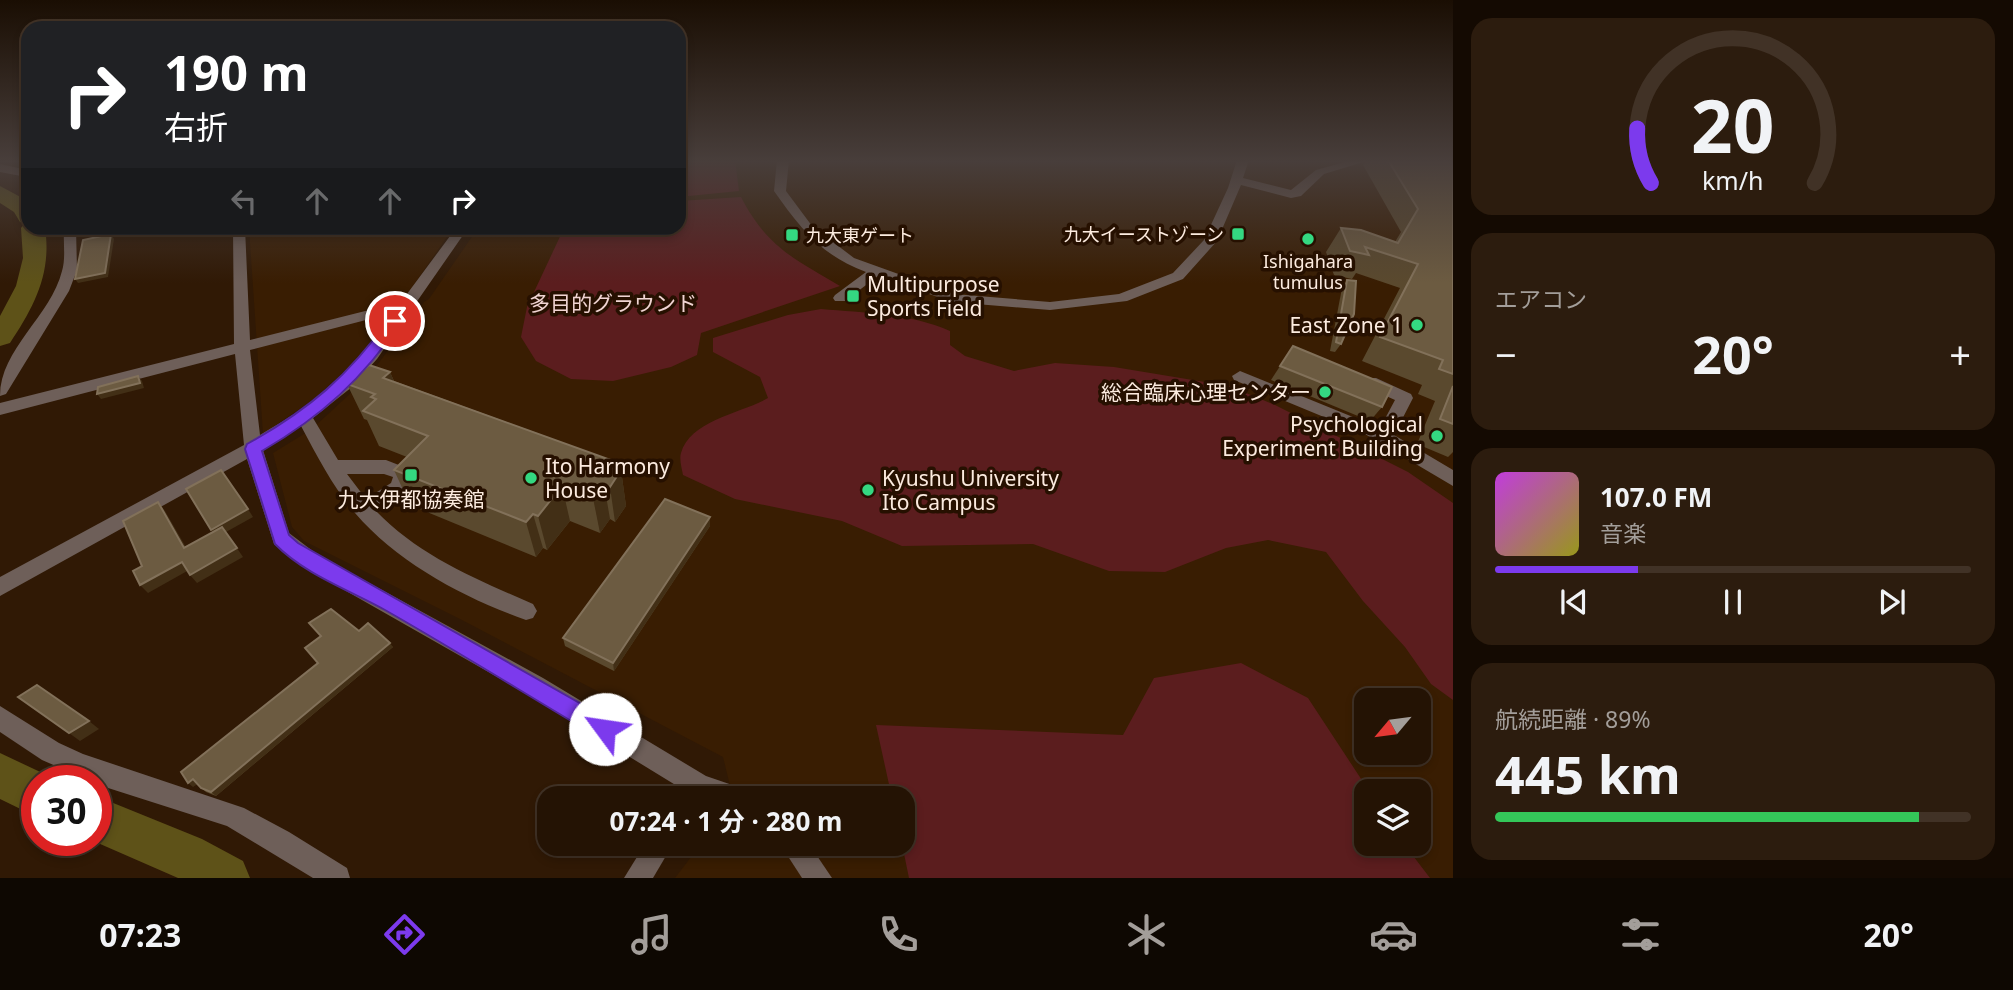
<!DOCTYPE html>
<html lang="ja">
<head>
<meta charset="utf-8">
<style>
	:root { --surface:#241304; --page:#2c1c0e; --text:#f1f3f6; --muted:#a39e9a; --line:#413226; --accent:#7c3aed }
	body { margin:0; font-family:"Noto Sans","Noto Sans JP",sans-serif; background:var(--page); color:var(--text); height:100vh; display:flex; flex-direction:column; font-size:26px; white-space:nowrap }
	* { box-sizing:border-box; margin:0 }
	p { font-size:23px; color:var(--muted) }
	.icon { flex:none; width:38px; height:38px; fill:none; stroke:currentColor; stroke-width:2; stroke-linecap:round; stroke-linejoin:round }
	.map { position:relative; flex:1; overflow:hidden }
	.side { display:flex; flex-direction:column; gap:18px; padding:18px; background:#140a02; width:560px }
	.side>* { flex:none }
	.top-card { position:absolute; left:21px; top:21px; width:665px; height:214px; border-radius:21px; box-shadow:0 4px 10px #0003,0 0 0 2px var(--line); background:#202124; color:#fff; overflow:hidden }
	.needle { width:46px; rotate:241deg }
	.buttons { position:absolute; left:1354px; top:688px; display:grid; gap:14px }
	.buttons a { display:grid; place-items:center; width:77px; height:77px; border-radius:14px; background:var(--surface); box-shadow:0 4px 10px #0003,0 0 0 2px var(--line); font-size:35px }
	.speed { position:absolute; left:21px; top:765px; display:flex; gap:14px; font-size:35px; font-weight:700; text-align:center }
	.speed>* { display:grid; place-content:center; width:91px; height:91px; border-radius:50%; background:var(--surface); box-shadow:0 4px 10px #0003,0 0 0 2px var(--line); line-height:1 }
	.speed .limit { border:10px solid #d22; background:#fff; color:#111 }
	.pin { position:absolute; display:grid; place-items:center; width:60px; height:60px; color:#fff; margin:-30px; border:4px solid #fff; border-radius:50%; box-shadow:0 2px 7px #0007 }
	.me { position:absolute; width:77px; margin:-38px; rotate:301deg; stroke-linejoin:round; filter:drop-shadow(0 0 5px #0008) }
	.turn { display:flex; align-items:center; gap:24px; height:147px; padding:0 28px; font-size:32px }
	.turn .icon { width:91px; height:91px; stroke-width:2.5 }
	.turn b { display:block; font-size:49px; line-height:60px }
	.lanes { display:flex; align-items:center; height:66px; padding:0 28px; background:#0003; justify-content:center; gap:35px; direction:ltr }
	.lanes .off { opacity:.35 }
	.big { font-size:52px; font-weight:700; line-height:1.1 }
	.side .card { flex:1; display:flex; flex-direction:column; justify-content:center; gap:10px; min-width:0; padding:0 24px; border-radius:21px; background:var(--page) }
	.side .dial { align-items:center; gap:0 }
	.dial svg { height:182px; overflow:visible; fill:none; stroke:var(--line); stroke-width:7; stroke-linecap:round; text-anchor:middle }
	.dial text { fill:var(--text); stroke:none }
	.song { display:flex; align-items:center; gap:21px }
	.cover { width:84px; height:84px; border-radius:10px; background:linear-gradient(135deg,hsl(290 70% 55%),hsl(60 70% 35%)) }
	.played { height:7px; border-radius:4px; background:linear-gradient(90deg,var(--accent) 30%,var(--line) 30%) }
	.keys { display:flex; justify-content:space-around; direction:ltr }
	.heat { display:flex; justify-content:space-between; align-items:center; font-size:38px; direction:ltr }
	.charge { height:10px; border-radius:5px; background:linear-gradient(90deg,#34c759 89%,var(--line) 0) }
	.trip { position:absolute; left:537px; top:786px; width:378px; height:70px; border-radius:21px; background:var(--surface); box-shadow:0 4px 10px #0003,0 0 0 2px var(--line); font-weight:700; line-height:70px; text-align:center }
	.dock { display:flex; height:112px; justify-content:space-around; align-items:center; background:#0e0802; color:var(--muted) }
	.dock .icon { width:49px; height:49px }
	.dock .selected { color:var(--accent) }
	.dock b { font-size:32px; color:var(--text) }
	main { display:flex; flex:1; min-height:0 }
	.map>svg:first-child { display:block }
	.built { fill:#391d02; fill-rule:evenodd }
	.green { fill:#5b1d1e }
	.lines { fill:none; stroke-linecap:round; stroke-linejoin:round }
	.river { fill:#5e5218; fill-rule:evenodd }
	.minor { fill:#6e5f59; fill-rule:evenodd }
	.wall { fill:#5a492e }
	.shaded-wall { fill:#422f16 }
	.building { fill:#6c5b41; stroke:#82715a; stroke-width:2 }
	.route { fill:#7c3aed; stroke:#51269a; stroke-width:2 }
	.poi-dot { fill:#34d881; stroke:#261000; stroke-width:2.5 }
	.labels { text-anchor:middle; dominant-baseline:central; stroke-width:7; stroke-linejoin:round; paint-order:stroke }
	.far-poi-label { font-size:18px; fill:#fcebdf; stroke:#261000; text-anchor:end }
	.poi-label { font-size:21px; fill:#fcebdf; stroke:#261000; text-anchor:start }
	.park-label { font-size:21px; fill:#f0d4d2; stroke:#261000 }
</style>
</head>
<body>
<main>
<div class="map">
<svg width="1453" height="878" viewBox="0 0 1453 878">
	<rect width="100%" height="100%" fill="#301905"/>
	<g class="built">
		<path d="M679,160H1453V878H675L701,844H903V798H733L723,757L462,620L304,541L292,527L273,453L312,429L369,376L424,302L429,299L478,228H679ZM1367,700H1419V752H1367ZM1367,791H1419V844H1367Z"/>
		<polygon points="249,228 453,228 395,312 357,359 317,397 263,434"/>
	</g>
	<g class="green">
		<polygon points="679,160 735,160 739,191 679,197"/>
		<path d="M741,197C767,247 793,258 840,286L701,333L697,355L671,367L613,381L571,379L536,361L521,337L527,307L564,228H679V201Z"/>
		<path d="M821,309C864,313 910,313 950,331V345L965,356L1014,371L1055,363L1114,367L1229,386L1275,405L1408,472L1453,503V700L1431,684L1405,647L1363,601L1326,552L1268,540L1226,548L1165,572L1109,571L1033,544L902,546L842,521L735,499L683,475C682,469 679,459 681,453C690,420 742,413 768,398L760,377L713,352V338L788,315Z"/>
		<polygon points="1241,663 1308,698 1369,791 1367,791 1367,844 1404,844 1430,878 909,878 902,844 903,798 892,798 876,725 1123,735 1154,678"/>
	</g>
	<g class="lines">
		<g class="river">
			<path d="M0,186L28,201V228H45C52,273 34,307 10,343L0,346V316L16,286L23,258L21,228L25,223L20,222L14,212L0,203Z"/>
			<polygon points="0,753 53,778 54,780 37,780 37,817 0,799"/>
			<polygon points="96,796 202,839 243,861 250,878 178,878 91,840 96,840"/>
		</g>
		<g class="minor">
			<path d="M777,160H789L786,191L812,226L854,258L954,294L1050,302L1119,294L1173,273L1204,240L1228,188L1237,160H1249L1243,178L1291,190L1316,170L1352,160H1370L1324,174L1301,196L1291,198L1241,185L1217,241L1183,279L1127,301L1050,310L952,302L878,276L845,301H835L833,298L835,295L866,272C822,256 800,228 774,191Z"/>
			<polygon points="0,164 28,170 28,181 21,176 0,172"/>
			<path d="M64,228H76L77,270L69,291L6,394L0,396C0,349 51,316 62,271C66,258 63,242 64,228Z"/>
			<path d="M233,228H245L250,340L401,302L456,228H468L377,359L352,387L313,418L338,460H386L409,469L412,474L406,492L376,511C419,556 478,580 533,604L537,611L533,618L526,620C464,598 398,563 355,513C333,487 317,456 301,426L263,450L289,533L318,555L543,678L706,776L744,789L748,798H678L682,789L527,694L304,567L274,544L247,459L0,596V577L244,445L235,354L0,415V403L234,344ZM393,313C377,335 361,358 342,378C318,401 288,418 260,435L250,350ZM347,474H384L393,477L391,483L366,499Z"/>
			<polygon points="1240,371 1380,428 1395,400 1364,386 1362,382 1364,378 1376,378 1411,394 1413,398 1394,435 1453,470 1453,486 1365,434 1234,380 1232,376"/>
			<polygon points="0,706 59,743 83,754 244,808 289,832 347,868 350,878 313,878 227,826 105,787 96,784 96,780 88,780 42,760 0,732"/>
			<polygon points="645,844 673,844 653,878 624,878"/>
			<polygon points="780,844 809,844 832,878 802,878"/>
		</g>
	</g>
	<g class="wall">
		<polygon points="1366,160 1453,160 1453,452 1448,457 1417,444 1435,401 1418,394 1422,385 1362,361 1400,288 1356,273 1352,279 1334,275 1326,252 1341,228 1395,242 1401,232 1363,165"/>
		<polygon points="1347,280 1341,344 1335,352 1330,351 1342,288"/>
		<polygon points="1293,346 1382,407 1370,421 1271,380"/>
		<polygon points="390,372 394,381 619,463 620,470 621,470 626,506 615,522 610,519 600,533 570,521 547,550 543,548 536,557 410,505 394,470 407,457 379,446 367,420 364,419 347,384"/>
		<polygon points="710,517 710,526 614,671 565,646 563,638"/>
		<polygon points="359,631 393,647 216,796 206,792 197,784 193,787 318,663 305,648"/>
	</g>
	<g class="shaded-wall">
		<polygon points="111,234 114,239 108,277 78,283 75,279"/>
		<polygon points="390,372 405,408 383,378"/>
		<polygon points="138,376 142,381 144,388 101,399 97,394"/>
		<polygon points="619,463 620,472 621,470 626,506 615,522 610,487 616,468"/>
		<polygon points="604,484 610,519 600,533 593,498"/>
		<polygon points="562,486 570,521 547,550 538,516"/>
		<polygon points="158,502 165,511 191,556 184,548"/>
		<polygon points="248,509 253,517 226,532 243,557 197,583 190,575 217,537 211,530"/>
		<polygon points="533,514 543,548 536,557 526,522"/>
		<polygon points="710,517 710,526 614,671 613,663"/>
		<polygon points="182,562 189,570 148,593 140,585"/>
		<polygon points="390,643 393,647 216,796 211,792"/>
		<polygon points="89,721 99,729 80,741 69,733"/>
		<polygon points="193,779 198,783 193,787 188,783"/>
	</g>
	<g class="building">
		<polygon points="1388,160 1453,160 1453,374 1439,369 1443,360 1380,337 1418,264 1365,247 1369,255 1350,251 1341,228 1361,230 1398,243 1418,209"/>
		<polygon points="111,234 105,273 75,279 83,240"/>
		<polygon points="1347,280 1356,281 1354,314 1341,344 1336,342"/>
		<polygon points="1293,346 1392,387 1382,407 1280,366"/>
		<polygon points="369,365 390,372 383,378 619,463 616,468 621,470 610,487 604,484 593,498 562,486 538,516 533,514 526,522 394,470 428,436 363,411 376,399 371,397 375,394 347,384"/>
		<polygon points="138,376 140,383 97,394 98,387"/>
		<polygon points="1453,386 1453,424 1440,419"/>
		<polygon points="221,470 248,509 211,530 186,489"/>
		<polygon points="665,499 710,517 613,663 563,638"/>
		<polygon points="158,502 184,548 222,527 237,548 190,575 182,562 140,585 133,571 142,566 123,521"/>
		<polygon points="331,609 359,631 368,623 390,643 211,792 201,788 193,779 188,783 181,772 318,663 305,648 321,636 309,623"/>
		<polygon points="37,685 89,721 69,733 18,697"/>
	</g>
	<linearGradient id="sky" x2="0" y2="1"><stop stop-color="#1a0e03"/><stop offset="0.57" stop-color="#483e3b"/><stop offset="1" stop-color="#483e3b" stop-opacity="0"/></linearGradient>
	<rect width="1453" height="283" fill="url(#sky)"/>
	<path class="route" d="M395,317L402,321C363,379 322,416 262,451L289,535L298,543L613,722L616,729L613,737L605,740L598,737C527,695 457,651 385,610C349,590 304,574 275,544L245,449L247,444C310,409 348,376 390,318Z"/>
	<g class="poi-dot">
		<rect x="1231" y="227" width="14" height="14" rx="3.5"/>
		<rect x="785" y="228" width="14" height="14" rx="3.5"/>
		<circle cx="1308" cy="239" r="7"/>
		<rect x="846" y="289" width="14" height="14" rx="3.5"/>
		<circle cx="1417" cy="325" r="7"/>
		<circle cx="1325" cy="392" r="7"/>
		<circle cx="1437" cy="436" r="7"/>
		<rect x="404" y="468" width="14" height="14" rx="3.5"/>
		<circle cx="531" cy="478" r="7"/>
		<circle cx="868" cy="490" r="7"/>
	</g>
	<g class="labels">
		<g class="far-poi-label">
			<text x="1224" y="234">九大イーストゾーン</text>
			<text x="806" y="235" text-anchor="start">九大東ゲート</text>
			<text x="1308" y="261" text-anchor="middle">Ishigahara<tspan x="1308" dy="21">tumulus</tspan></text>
		</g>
		<g class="poi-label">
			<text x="867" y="284">Multipurpose<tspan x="867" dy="24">Sports Field</tspan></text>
			<text x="1403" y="325" text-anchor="end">East Zone 1</text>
			<text x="1311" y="392" text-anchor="end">総合臨床心理センター</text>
			<text x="1423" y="424" text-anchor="end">Psychological<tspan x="1423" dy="24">Experiment Building</tspan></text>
			<text x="545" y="466">Ito Harmony<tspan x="545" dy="24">House</tspan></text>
			<text x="882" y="478">Kyushu University<tspan x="882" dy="24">Ito Campus</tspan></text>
			<text x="411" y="499" text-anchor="middle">九大伊都協奏館</text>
		</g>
		<g class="park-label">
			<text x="613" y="303">多目的グラウンド</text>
		</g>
	</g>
</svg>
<div class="buttons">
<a><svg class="needle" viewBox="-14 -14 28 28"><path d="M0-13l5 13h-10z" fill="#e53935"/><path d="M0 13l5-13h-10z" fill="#a39e9a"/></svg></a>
<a><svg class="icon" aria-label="layers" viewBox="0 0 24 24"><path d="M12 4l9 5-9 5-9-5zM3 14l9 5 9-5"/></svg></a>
</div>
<div class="speed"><div class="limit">30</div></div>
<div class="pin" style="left:395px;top:321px;background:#d93025"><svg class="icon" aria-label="arrive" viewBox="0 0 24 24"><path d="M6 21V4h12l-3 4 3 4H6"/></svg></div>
<svg class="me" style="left:605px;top:729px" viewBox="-20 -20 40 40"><circle r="19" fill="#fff"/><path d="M0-13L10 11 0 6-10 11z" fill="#7c3aed"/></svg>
<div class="trip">07:24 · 1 分 · 280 m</div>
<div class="top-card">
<div class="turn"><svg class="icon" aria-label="right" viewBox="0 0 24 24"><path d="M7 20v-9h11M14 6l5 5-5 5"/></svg><div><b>190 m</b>右折</div></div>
<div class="lanes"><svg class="icon off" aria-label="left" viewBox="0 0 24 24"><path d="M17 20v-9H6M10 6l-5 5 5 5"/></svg><svg class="icon off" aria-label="ahead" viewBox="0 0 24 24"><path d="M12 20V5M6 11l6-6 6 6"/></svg><svg class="icon off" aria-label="ahead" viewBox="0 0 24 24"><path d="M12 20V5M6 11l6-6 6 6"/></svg><svg class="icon" aria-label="right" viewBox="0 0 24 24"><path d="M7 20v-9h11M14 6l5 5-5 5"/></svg></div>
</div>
</div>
<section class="side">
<div class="card dial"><svg viewBox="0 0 100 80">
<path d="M14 69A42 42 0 1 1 86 69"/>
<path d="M14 69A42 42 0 0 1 8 45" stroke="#7c3aed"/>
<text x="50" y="56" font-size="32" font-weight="700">20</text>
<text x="50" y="72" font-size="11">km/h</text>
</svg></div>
<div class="card"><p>エアコン</p>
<div class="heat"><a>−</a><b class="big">20°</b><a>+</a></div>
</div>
<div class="card">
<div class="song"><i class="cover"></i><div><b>107.0 FM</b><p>音楽</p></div></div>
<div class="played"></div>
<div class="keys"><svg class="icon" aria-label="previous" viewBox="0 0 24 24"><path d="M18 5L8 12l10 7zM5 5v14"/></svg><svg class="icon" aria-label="pause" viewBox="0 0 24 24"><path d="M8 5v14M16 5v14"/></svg><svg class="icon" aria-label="next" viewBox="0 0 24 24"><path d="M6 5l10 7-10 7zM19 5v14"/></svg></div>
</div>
<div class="card"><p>航続距離 · 89%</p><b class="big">445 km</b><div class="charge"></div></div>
</section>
</main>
<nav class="dock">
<b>07:23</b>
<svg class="icon selected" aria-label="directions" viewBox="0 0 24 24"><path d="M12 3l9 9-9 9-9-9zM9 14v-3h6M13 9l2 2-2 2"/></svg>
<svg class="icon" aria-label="music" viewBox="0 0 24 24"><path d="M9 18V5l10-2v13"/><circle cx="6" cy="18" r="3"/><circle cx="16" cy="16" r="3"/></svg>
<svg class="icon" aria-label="phone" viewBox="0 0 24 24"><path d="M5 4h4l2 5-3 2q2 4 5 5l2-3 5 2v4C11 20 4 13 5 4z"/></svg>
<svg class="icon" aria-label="climate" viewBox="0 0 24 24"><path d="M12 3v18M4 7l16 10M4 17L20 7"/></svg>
<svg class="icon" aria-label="car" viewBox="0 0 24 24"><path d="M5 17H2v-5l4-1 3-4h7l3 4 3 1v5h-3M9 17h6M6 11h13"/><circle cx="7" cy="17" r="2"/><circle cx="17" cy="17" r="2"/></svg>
<svg class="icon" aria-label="filters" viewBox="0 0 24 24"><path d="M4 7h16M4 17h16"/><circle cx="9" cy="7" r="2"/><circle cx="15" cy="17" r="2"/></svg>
<b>20°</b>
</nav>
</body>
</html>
